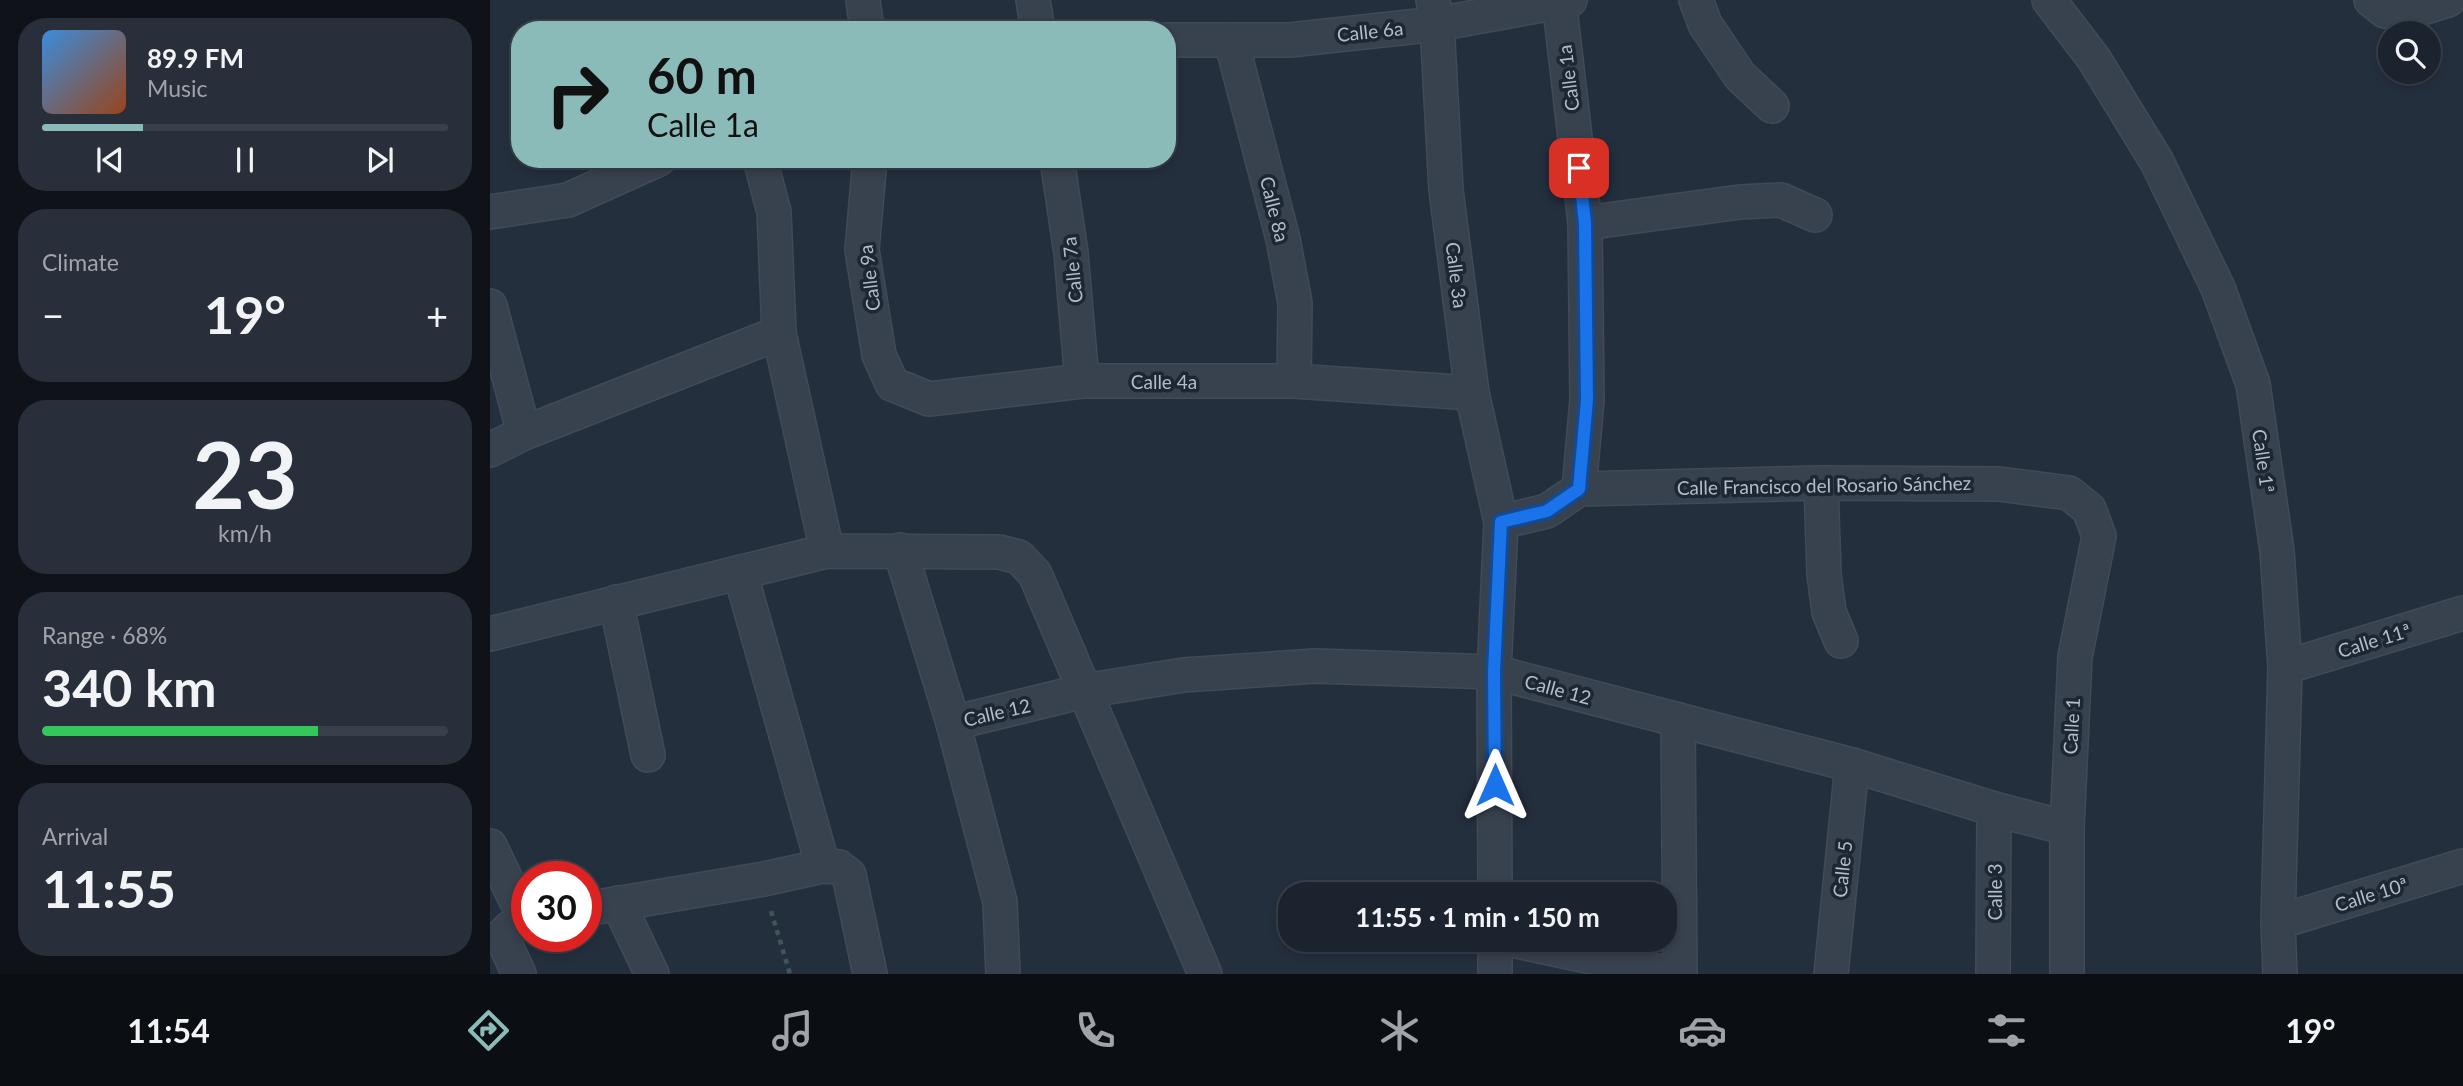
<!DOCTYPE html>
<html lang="en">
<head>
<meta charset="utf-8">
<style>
	:root { --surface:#1b232e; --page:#282f3a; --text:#f1f3f6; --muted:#a0a4aa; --line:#39404a; --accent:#8bbbb9 }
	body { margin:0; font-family:Lato,sans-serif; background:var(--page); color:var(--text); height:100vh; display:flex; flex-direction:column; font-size:26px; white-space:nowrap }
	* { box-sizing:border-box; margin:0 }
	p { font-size:23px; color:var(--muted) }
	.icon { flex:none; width:38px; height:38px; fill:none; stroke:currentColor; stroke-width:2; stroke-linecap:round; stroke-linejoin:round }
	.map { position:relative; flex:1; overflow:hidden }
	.drawer { display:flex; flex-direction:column; gap:18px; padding:18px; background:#0f1319; width:490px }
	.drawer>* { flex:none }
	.guide { position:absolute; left:21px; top:21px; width:665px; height:147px; border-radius:28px; box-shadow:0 4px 10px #0003,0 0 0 2px var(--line); background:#8bbbb9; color:#111; overflow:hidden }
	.controls { position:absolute; left:1888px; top:21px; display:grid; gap:14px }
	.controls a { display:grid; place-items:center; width:63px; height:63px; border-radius:50%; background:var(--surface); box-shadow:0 4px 10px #0003,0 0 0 2px var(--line); font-size:35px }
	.speed { position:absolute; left:21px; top:861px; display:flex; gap:14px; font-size:35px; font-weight:700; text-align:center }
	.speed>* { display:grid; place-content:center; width:91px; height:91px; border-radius:50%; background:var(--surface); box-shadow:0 4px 10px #0003,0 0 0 2px var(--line); line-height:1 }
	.speed .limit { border:10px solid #d22; background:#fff; color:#111 }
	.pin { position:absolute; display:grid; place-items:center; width:60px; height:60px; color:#fff; margin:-30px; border-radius:14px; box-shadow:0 4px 10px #0006 }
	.me { position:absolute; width:77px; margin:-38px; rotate:0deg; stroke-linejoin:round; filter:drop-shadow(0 0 5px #0008) }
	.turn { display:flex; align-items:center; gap:24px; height:147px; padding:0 21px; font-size:32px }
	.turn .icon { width:91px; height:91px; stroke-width:2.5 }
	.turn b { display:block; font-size:49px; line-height:60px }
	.big { font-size:52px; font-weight:700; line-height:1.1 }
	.drawer .widget { flex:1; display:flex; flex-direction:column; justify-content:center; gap:10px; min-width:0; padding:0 24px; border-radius:28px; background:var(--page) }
	.drawer .dial { align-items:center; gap:0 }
	.dial b { font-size:91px; line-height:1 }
	.song { display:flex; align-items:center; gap:21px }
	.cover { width:84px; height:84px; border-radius:10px; background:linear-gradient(135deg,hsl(210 70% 55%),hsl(20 70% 35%)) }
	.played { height:7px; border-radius:4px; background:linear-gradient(90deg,var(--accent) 25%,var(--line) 25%) }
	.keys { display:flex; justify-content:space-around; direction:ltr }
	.heat { display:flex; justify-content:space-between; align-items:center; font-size:38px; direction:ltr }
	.charge { height:10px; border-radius:5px; background:linear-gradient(90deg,#34c759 68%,var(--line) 0) }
	.trip { position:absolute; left:788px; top:882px; width:399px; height:70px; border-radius:28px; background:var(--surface); box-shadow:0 4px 10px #0003,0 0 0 2px var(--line); font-weight:700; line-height:70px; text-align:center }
	.dock { display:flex; height:112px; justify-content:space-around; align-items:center; background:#0b0e12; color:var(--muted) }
	.dock .icon { width:49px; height:49px }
	.dock .on { color:var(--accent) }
	.dock b { font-size:32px; color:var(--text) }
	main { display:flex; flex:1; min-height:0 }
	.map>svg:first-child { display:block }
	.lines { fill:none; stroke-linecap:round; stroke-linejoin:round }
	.street-casing { stroke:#414a57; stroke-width:36 }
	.path { stroke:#3f5557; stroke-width:4.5; stroke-dasharray:5 5; stroke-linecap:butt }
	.street { stroke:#38414e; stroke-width:33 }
	.route-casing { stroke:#114b97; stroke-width:18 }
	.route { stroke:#1a73e8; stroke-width:12 }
	.labels { text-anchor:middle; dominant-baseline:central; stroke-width:7; stroke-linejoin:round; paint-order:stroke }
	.street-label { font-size:19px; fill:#b4bcc9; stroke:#1d2633 }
</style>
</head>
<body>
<main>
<section class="drawer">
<div class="widget">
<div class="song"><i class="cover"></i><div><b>89.9 FM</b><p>Music</p></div></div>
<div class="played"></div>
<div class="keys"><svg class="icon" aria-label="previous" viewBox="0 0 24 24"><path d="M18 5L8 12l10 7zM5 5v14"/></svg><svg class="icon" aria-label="pause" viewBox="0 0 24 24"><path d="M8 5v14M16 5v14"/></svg><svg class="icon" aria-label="next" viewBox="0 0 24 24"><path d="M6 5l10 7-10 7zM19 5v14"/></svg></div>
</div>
<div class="widget"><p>Climate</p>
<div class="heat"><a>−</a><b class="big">19°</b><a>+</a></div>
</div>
<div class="widget dial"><b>23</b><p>km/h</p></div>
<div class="widget"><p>Range · 68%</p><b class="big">340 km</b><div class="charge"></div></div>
<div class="widget"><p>Arrival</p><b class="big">11:55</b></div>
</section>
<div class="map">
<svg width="1973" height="974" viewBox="0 0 1973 974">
	<rect width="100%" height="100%" fill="#242f3e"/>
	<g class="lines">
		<defs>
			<g id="street">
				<polyline points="373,0 377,30"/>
				<polyline points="543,0 548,30"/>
				<polyline points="943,0 947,24 956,190 982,393 1011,522 1004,672 1005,894"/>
				<polyline points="1206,0 1215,24 1250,76 1282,106"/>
				<polyline points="1559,0 1604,59 1667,162 1728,288 1763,384 1787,551 1795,667 1788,922 1790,974"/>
				<polyline points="1881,0 1895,11 1916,13 1958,0"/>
				<polyline points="677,40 800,40 947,24 1080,0"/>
				<polyline points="741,40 793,239 805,303 804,381"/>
				<polyline points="270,159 284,212 289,333 337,551"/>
				<polyline points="380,159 372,250 389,355 402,384 439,399 592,381 804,381 982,393"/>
				<polyline points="567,159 581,253 592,381"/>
				<polyline points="0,212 78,200 169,159"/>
				<polyline points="1095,223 1250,202 1291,200 1325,215"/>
				<polyline points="0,306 34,433"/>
				<polyline points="0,450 34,433 289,333"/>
				<polyline points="1331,483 1334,574 1339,612 1351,641"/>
				<polyline points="1089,489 1331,483 1509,484 1579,493 1599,509 1609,536 1585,657 1577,828 1577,974"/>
				<polyline points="1011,522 1057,511 1089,489 1097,400 1095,223 1069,0"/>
				<polyline points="410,550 463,723 510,902 513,974"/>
				<polyline points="250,572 333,866"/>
				<polyline points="126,602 158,755"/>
				<polyline points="0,634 337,551 509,552 529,557 545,574 715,974"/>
				<polyline points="1795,667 1973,613"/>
				<polyline points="1188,720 1190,974"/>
				<polyline points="463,723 594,691 694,675 825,666 1004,672 1362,765 1504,809 1577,828"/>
				<polyline points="0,846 35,919"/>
				<polyline points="128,903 162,974"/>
				<polyline points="96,909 274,879 333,866 349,867 359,875 380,974"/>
				<polyline points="1788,922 1973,866"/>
				<polyline points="1005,940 1005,974"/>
				<polyline points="1022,940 1181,974"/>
				<polyline points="29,974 14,942 14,934 20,928 37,919"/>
				<polyline points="1341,974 1362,765"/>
				<polyline points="1503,974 1504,809"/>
			</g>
		</defs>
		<use href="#street" class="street-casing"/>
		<polyline class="path" points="281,911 300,974"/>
		<use href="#street" class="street"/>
	</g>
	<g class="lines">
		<defs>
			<polyline id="route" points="1005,785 1004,672 1011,522 1057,511 1089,489 1097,400 1095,223 1089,168"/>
		</defs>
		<use href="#route" class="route-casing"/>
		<use href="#route" class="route"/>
	</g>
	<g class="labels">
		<g class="street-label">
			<text transform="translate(880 31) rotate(-6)">Calle 6a</text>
			<text transform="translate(1078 78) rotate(-97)">Calle 1a</text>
			<text transform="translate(785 209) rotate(76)">Calle 8a</text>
			<text transform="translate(582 270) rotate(-96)">Calle 7a</text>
			<text transform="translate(967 275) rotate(83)">Calle 3a</text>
			<text transform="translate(379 278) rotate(-97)">Calle 9a</text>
			<text x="674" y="381">Calle 4a</text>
			<text transform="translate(1774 461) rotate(82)">Calle 1ª</text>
			<text transform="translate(1334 485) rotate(-1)">Calle Francisco del Rosario Sánchez</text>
			<text transform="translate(1884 640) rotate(-17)">Calle 11ª</text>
			<text transform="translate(1068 689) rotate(15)">Calle 12</text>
			<text transform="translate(507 712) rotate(-13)">Calle 12</text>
			<text transform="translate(1581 726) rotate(-87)">Calle 1</text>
			<text transform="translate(1352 869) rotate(-84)">Calle 5</text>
			<text transform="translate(1504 892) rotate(-90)">Calle 3</text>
			<text transform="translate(1881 894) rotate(-17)">Calle 10ª</text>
		</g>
	</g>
</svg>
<div class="controls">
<a><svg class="icon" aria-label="search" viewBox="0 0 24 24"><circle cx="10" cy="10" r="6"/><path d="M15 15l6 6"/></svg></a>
</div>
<div class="speed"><div class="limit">30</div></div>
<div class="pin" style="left:1089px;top:168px;background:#d93025"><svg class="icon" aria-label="arrive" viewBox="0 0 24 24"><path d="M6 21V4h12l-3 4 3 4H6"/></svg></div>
<svg class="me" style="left:1005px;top:785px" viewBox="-20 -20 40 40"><path d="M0-17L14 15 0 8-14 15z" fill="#1a73e8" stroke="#fff" stroke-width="4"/></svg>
<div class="trip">11:55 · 1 min · 150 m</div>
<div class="guide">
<div class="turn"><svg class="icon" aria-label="right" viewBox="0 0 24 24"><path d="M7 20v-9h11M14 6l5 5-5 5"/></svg><div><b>60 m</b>Calle 1a</div></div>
</div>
</div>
</main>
<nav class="dock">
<b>11:54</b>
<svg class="icon on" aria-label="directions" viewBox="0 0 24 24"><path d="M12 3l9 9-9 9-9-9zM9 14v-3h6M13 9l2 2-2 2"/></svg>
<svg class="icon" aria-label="music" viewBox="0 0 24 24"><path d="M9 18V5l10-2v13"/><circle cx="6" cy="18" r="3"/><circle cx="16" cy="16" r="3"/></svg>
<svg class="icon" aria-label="phone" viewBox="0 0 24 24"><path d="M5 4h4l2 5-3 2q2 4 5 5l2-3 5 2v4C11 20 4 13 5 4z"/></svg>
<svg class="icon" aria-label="climate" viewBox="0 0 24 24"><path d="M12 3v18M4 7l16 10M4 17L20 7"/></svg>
<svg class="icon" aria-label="car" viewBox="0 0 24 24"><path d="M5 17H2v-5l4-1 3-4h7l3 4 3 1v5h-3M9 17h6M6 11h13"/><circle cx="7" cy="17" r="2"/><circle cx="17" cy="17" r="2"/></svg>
<svg class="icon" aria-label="filters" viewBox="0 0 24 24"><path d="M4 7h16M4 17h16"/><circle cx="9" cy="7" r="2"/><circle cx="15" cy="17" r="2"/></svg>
<b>19°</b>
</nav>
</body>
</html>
